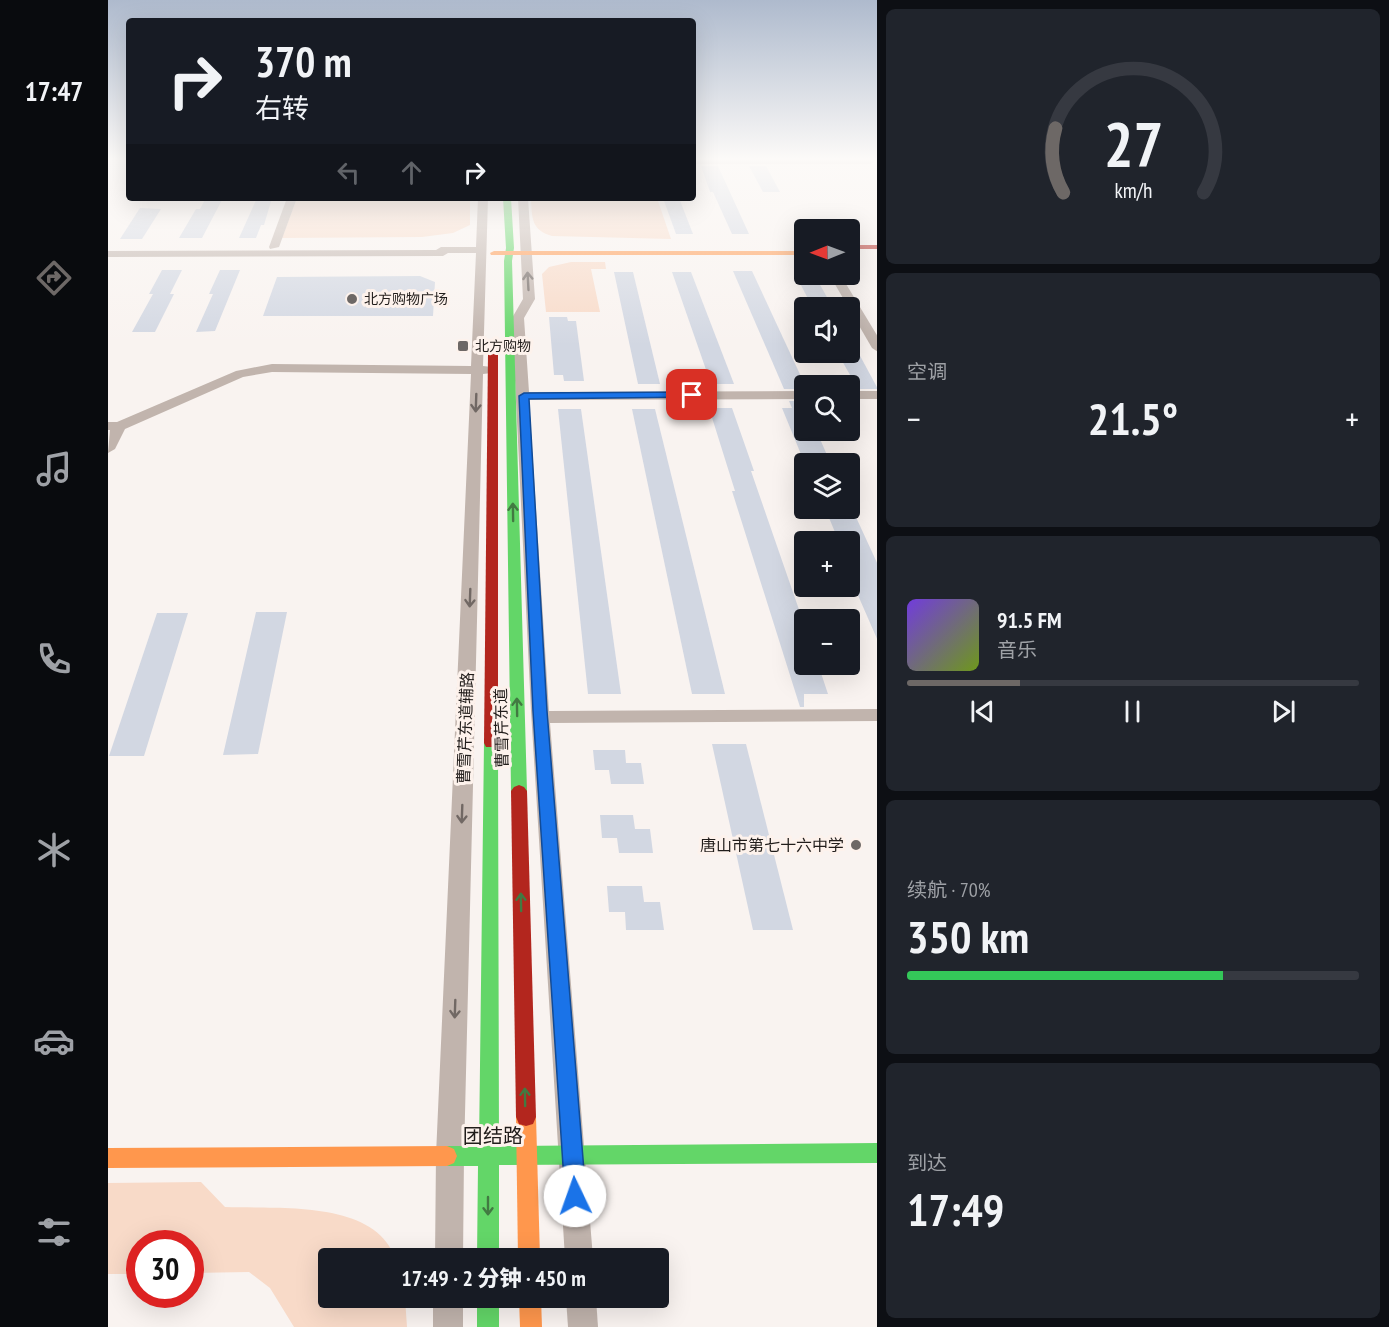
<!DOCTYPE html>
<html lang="zh">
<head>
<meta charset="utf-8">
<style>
	:root { --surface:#171b24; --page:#20242c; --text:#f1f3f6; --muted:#9ea1a6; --line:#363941; --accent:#6d6866 }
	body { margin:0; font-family:"PT Sans Narrow","Noto Sans SC",sans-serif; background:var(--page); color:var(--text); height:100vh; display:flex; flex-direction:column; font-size:22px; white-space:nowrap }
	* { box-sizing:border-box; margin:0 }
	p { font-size:20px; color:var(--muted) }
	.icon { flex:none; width:33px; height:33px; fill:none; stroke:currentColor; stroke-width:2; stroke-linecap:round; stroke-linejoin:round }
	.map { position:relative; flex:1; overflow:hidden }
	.sheet { display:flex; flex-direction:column; gap:9px; padding:9px; background:#0d0f14; width:512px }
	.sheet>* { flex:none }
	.hud { position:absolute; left:18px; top:18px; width:570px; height:183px; border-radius:6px; box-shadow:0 6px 24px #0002; background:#171b24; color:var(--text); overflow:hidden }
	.needle { width:39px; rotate:269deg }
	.tools { position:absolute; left:686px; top:219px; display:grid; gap:12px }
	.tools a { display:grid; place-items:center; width:66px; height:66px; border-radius:6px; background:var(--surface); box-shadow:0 6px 24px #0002; font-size:30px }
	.speed { position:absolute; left:18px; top:1230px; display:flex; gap:12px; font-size:30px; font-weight:700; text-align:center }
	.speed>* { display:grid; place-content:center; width:78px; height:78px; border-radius:50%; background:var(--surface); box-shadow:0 6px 24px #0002; line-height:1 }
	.speed .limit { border:9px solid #d22; background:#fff; color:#111 }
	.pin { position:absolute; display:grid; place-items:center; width:51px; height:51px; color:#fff; margin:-26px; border-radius:12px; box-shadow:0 3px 9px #0006 }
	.me { position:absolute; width:66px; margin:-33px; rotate:357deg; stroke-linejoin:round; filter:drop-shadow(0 0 4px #0008) }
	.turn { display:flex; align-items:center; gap:21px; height:126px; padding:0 30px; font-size:27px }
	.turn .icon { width:78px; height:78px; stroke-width:2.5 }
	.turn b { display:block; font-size:42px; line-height:51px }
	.lanes { display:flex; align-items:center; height:57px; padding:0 30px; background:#0003; justify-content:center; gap:30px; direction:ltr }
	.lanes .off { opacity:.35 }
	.big { font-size:45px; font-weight:800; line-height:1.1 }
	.sheet .card { flex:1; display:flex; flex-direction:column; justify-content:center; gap:9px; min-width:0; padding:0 21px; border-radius:9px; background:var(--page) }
	.sheet .dial { align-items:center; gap:0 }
	.dial svg { height:156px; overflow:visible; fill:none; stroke:var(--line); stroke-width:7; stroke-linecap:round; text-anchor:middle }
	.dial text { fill:var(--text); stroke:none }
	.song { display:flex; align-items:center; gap:18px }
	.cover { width:72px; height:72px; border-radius:9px; background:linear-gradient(135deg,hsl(260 70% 55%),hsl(80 70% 35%)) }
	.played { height:6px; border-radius:3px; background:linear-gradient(90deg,var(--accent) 25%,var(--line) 25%) }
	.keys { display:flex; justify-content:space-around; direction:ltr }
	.heat { display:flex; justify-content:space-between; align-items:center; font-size:33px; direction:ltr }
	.charge { height:9px; border-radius:4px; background:linear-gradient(90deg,#34c759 70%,var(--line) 0) }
	.trip { position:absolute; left:210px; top:1248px; width:351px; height:60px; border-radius:6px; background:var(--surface); box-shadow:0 6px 24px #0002; font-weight:800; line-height:60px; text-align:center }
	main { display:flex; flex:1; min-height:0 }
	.menu { display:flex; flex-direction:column; width:108px; justify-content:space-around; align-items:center; background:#090b0e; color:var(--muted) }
	.menu .icon { width:42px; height:42px }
	.menu .active { color:var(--accent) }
	.menu b { font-size:27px; color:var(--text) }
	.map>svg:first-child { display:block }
	.green { fill:#f8dac8 }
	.building { fill:#d2d7e2 }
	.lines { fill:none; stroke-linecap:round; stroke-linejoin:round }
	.street { fill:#c1b4ad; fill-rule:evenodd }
	.fast { fill:#63d668; fill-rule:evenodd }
	.slow { fill:#ff974d; fill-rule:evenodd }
	.jam { fill:#b3261e; fill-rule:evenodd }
	.oneway { stroke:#716864 }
	.oneway2 { stroke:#427a42 }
	.route { fill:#1a73e8; stroke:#114b97; stroke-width:1.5 }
	.poi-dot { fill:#6d6866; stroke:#fdf2ec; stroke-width:2 }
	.labels { text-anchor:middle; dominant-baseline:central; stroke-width:6; stroke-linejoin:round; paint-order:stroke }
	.far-poi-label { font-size:14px; fill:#211d1b; stroke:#fdf2ec; text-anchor:start }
	.street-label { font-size:16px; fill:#211d1b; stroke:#fdf2ec }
	.poi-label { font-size:16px; fill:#211d1b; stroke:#fdf2ec; text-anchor:end }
	.near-street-label { font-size:20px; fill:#211d1b; stroke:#fdf2ec }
</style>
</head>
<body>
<main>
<nav class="menu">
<b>17:47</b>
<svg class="icon active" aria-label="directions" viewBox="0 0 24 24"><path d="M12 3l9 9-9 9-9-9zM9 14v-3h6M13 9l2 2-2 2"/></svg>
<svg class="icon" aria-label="music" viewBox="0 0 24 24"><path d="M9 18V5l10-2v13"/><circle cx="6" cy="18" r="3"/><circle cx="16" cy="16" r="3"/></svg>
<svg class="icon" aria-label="phone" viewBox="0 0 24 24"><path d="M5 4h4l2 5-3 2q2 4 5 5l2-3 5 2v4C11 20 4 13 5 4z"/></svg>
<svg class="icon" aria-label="climate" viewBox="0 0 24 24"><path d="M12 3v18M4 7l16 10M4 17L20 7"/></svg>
<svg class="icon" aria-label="car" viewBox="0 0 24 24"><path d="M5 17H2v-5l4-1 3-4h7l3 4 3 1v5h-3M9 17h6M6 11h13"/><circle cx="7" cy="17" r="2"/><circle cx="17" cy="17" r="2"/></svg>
<svg class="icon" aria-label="filters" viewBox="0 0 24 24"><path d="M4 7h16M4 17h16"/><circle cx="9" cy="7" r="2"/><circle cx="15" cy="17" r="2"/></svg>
</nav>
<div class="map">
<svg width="770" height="1327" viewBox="0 0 770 1327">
	<rect width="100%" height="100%" fill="#f9f3f0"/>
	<g class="green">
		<polygon points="189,198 362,198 362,225 345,233 314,237 174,238"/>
		<path d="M423,198H549L563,239L444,236C423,230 424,218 423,198Z"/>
		<polygon points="463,262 497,262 498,269 483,269 492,312 438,312 434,274 441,267"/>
		<path d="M93,1182L117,1207C167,1209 267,1199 287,1258H220V1298H297L299,1327H186L162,1288L141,1272L83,1273L82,1244H32L31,1274H0V1183Z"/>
	</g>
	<g class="building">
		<polygon points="593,166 610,166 641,234 624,234 605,192 602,192"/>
		<polygon points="641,166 658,166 672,192 655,192"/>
		<polygon points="98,198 115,198 94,238 71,238 88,209 92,209"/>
		<polygon points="149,198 164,198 156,225 153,225 148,238 131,238"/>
		<polygon points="555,198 571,198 585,234 568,234"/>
		<polygon points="32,208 53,209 34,239 12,239"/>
		<polygon points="54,270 74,270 62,294 66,294 47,332 24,332 45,294 41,294"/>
		<polygon points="112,270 132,270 107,331 88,332 105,294 101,294"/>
		<polygon points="625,271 644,271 696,383 696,389 676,389"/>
		<polygon points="506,272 525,272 552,384 530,384"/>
		<polygon points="564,272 583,272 626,384 603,384"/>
		<polygon points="687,274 706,274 725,308 705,308"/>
		<polygon points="312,276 327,282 325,316 155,316 169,277"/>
		<polygon points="441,317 459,317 460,321 468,321 476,381 456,381 455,375 446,375"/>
		<polygon points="729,352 750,352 770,389 750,389"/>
		<polygon points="681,401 696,401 696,430 708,430 723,464 697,464 674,408 684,408"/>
		<polygon points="601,408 624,408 646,471 643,471 696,624 696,664 710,664 720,694 696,694 696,707 692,707 624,491 627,491"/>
		<polygon points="450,409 473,409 513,694 480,694"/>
		<polygon points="524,409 547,409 617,694 584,694"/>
		<polygon points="741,502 770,565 770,641 749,593 752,593 741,566 741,542 731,542 717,508 741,508"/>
		<polygon points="148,612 179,612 150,754 115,755"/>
		<polygon points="49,613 80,613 36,756 1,756"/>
		<polygon points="604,744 638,744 685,930 645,930"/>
		<polygon points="485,750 517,750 518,763 533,763 536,784 503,784 501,770 487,770"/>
		<polygon points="492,815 525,815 527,829 542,829 545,853 511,853 509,838 494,838"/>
		<polygon points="499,886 534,886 536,902 552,902 556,930 518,930 517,912 501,912"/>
	</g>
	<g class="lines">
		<g class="street">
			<polygon points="585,159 766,159 767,161 763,164 585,164"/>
			<polygon points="179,198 189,198 171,247 162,249 161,247"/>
			<polygon points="370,198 380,198 375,366 384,367 386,370 384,373 375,374 356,1155 355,1258 327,1258 328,1155 363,374 164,372 135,377 17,429 7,449 0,453 2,430 0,430 0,422 9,422 128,371 164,364 363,366 368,253 340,253 335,256 0,257 0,251 328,250 333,247 368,247"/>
			<polygon points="410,198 420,198 427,299 416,318 421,392 696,391 696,399 421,400 441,711 770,709 770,721 442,723 485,1258 457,1258 423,711 404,318 415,299"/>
			<polygon points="721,274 732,274 770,337 770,352 764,348"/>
			<rect x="741" y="391" width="29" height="8"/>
			<rect x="325" y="1298" width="30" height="29"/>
			<polygon points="458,1298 488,1298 490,1327 460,1327"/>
		</g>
		<g class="fast">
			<polygon points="395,198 403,198 406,248 404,261 419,791 416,795 406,795 403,791 396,261 398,248"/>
			<polygon points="383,738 388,739 390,743 391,1146 770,1143 770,1163 391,1165 391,1258 369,1258 370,1166 339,1166 332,1163 329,1156 332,1149 339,1146 371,1146 376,743 378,739"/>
			<rect x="369" y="1298" width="22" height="29"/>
		</g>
		<g class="slow">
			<polygon points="386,251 696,251 696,255 383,255 382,253"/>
			<polygon points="418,1108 425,1110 428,1117 432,1258 410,1258 408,1117 411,1110"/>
			<polygon points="339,1146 346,1149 349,1156 346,1163 339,1166 0,1168 0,1148"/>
			<polygon points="411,1298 433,1298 434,1327 412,1327"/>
		</g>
		<g class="jam">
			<rect x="741" y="245" width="29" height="4"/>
			<polygon points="385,350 390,353 390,743 388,747 378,747 376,743 380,353"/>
			<polygon points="411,785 416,787 419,791 428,1117 425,1124 418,1126 411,1124 408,1117 403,791 406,787"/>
		</g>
	</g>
	<defs><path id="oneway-shaft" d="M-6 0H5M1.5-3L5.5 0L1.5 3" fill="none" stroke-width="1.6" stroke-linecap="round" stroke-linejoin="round" transform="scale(1.5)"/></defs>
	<g class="oneway">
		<use href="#oneway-shaft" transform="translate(420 281) rotate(-93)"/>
		<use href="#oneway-shaft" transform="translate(368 403) rotate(92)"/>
		<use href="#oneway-shaft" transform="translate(362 598) rotate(92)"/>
		<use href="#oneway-shaft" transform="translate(354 814) rotate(92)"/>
		<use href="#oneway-shaft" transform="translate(347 1009) rotate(92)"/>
	</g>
	<g class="oneway2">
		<use href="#oneway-shaft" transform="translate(405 512) rotate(-91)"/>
		<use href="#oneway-shaft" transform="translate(409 707) rotate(-91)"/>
		<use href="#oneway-shaft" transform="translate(413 902) rotate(-91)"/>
		<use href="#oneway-shaft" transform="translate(417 1097) rotate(-91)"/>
		<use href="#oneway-shaft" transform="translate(380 1206) rotate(90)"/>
	</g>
	<linearGradient id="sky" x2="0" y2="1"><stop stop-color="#aebacd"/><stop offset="0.46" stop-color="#fcfaf8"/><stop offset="1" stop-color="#fcfaf8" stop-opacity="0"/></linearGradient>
	<rect width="770" height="345" fill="url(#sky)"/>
	<polygon class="route" points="584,392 589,395 587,397 421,399 439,711 478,1196 475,1203 467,1206 460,1203 457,1196 425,711 411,396 416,393"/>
	<g class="poi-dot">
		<circle cx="244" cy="299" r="6"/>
		<rect x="349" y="340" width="12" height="12" rx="3"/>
		<circle cx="748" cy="845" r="6"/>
	</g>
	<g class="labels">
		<g class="far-poi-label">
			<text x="256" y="299">北方购物广场</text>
			<text x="367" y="346">北方购物</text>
		</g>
		<g class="street-label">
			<text transform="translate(357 728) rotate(-88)">曹雪芹东道辅路</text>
			<text transform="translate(393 728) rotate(-91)">曹雪芹东道</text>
		</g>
		<g class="poi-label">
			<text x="736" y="845">唐山市第七十六中学</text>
		</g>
		<g class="near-street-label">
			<text x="385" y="1136">团结路</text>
		</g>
	</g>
</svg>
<div class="tools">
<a><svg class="needle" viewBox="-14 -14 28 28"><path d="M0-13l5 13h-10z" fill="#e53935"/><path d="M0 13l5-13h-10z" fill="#9ea1a6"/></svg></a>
<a><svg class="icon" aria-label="sound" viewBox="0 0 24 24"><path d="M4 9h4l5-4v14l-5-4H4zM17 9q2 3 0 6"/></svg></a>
<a><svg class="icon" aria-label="search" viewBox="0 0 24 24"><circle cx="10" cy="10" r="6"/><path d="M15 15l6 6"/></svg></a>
<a><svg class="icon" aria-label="layers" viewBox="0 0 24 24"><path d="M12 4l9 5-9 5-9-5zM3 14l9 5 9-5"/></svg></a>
<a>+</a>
<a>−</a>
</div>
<div class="speed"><div class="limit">30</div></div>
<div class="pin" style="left:584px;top:395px;background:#d93025"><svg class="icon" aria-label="arrive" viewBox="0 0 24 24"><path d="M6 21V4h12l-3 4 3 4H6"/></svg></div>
<svg class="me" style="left:467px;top:1196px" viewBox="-20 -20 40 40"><circle r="19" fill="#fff"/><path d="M0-13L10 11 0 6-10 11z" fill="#1a73e8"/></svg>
<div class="trip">17:49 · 2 分钟 · 450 m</div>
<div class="hud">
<div class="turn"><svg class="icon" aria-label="right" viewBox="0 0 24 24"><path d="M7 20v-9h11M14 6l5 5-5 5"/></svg><div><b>370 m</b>右转</div></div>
<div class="lanes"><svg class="icon off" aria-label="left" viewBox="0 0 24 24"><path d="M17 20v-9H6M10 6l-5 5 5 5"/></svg><svg class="icon off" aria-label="ahead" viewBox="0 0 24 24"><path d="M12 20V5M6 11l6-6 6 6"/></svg><svg class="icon" aria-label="right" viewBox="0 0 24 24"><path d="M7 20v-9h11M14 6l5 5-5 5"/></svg></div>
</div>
</div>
<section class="sheet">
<div class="card dial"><svg viewBox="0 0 100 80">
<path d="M14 69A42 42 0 1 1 86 69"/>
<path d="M14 69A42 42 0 0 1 10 36" stroke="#6d6866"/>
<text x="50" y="56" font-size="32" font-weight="700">27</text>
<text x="50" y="72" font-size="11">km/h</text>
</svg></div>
<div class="card"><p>空调</p>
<div class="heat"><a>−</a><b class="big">21.5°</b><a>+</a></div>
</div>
<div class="card">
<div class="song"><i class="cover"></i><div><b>91.5 FM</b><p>音乐</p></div></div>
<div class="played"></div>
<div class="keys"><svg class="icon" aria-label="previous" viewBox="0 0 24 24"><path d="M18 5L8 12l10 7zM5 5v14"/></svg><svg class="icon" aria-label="pause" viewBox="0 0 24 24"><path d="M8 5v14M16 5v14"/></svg><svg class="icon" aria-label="next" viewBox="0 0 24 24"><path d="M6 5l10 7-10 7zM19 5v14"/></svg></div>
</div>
<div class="card"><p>续航 · 70%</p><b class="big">350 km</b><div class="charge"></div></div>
<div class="card"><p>到达</p><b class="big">17:49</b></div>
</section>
</main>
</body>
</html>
